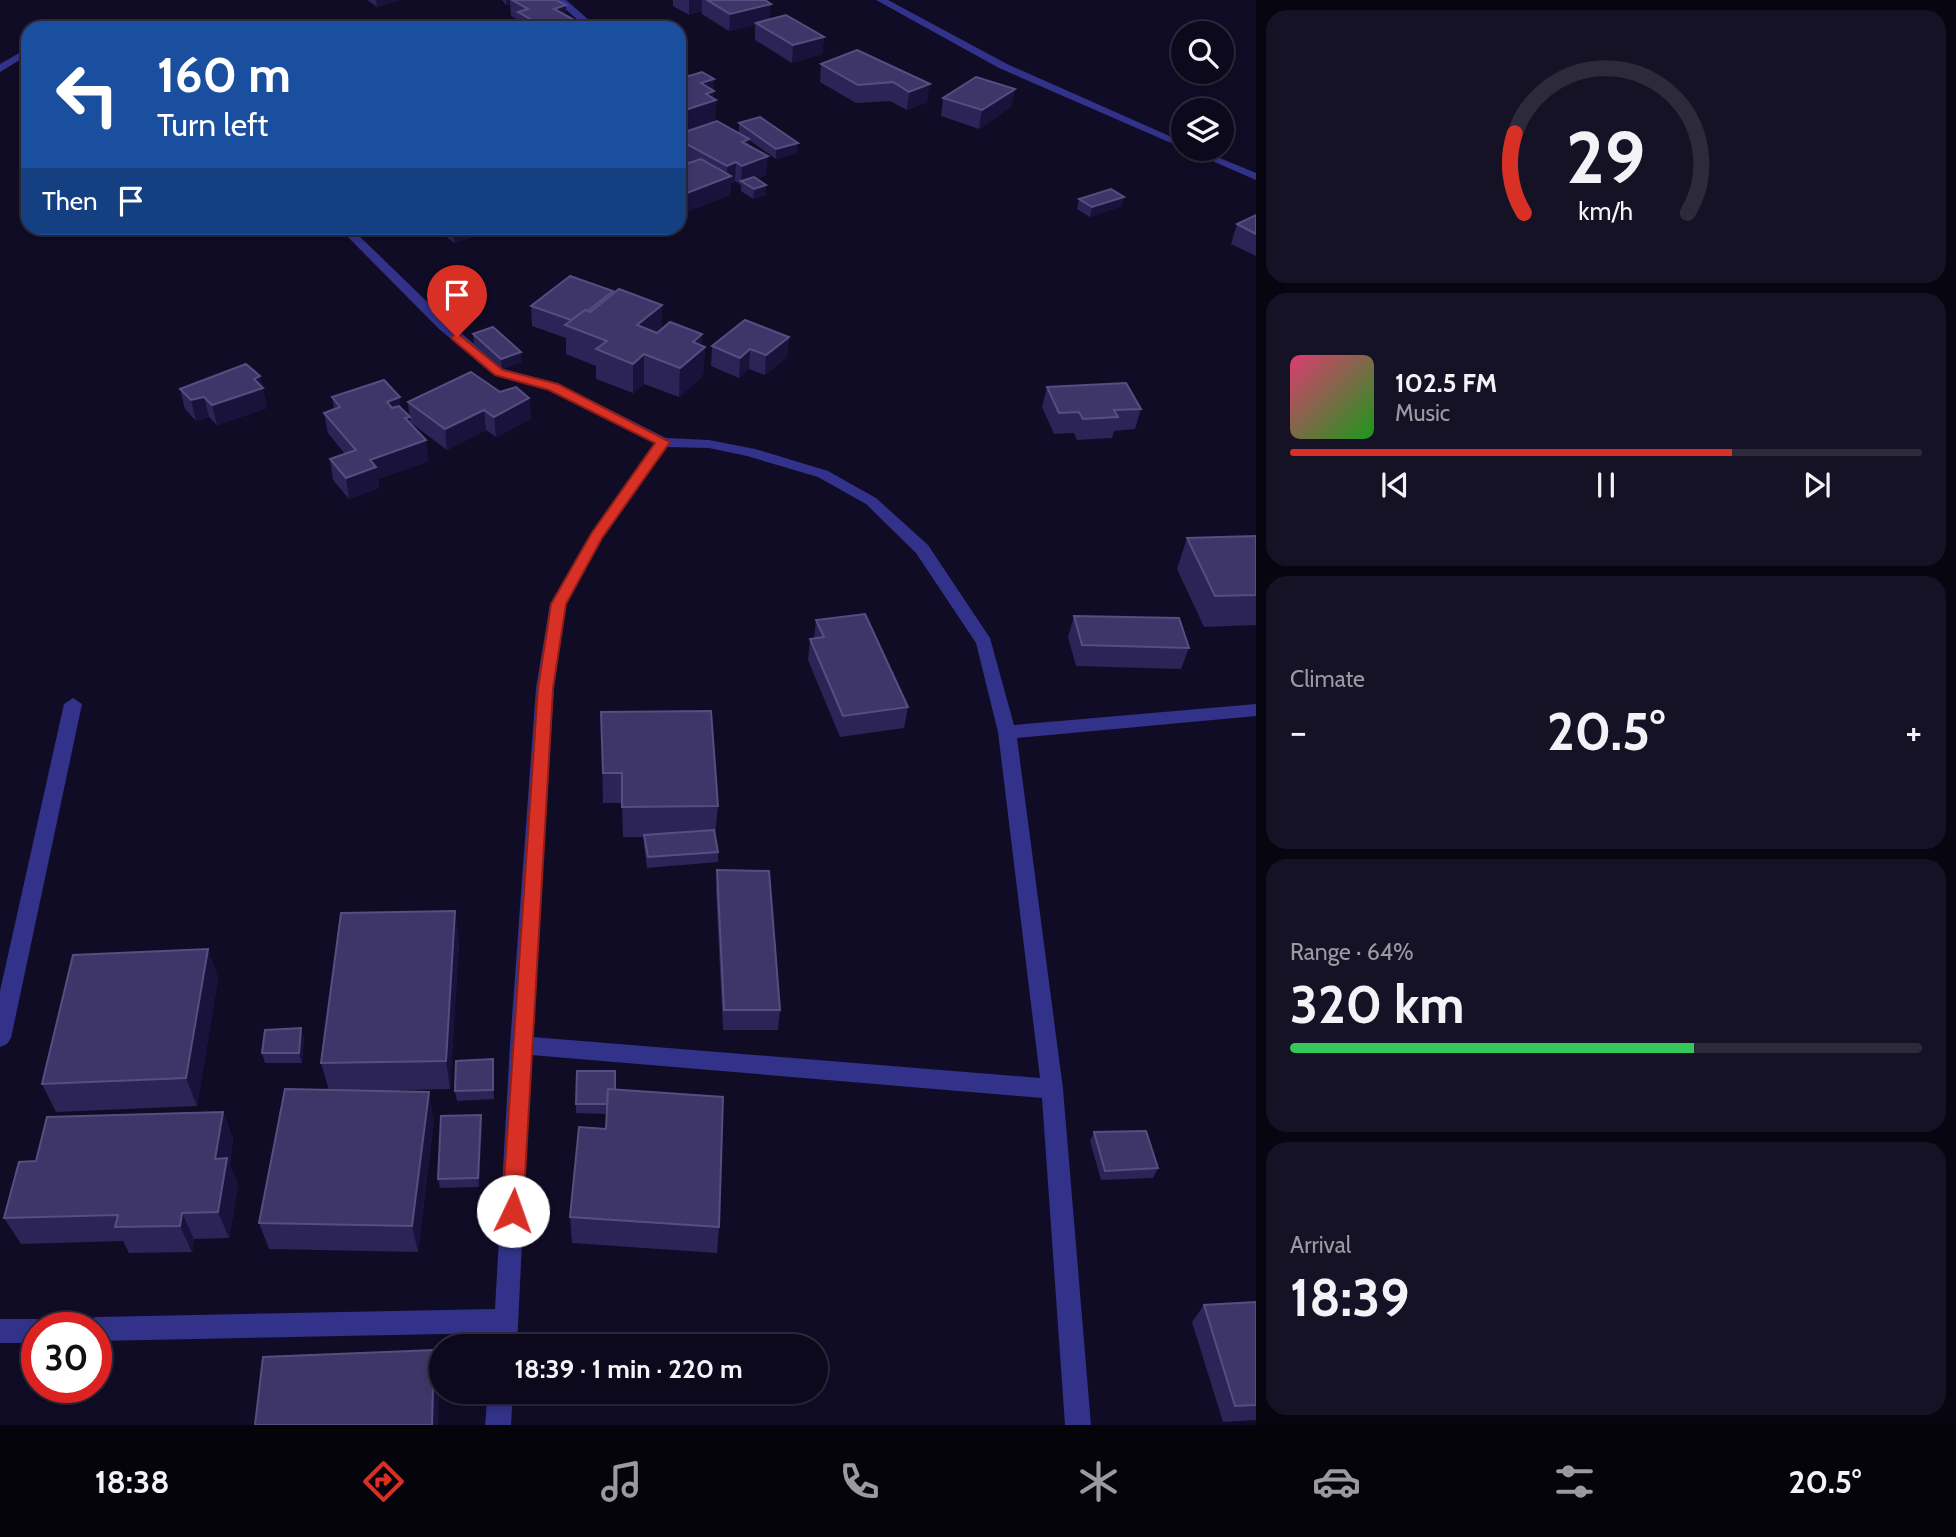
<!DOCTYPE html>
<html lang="en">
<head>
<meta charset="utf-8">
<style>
	:root { --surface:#0c091c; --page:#151225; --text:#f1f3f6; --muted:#9a9aa3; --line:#2c2a3b; --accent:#d93025 }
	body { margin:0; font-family:Cabin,sans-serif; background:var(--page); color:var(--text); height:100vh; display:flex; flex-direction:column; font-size:26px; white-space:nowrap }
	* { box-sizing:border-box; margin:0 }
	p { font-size:23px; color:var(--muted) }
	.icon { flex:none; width:38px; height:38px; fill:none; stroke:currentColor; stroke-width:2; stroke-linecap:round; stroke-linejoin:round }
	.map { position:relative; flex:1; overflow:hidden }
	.sheet { display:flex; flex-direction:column; gap:10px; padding:10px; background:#07050f; width:700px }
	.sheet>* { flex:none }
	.banner { position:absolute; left:21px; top:21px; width:665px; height:214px; border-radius:21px; box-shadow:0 4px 10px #0003,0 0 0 2px var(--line); background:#1a4fa0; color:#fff; overflow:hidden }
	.controls { position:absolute; left:1171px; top:21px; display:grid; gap:14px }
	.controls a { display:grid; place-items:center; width:63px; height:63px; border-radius:50%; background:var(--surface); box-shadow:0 4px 10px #0003,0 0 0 2px var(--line); font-size:35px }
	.speed { position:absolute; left:21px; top:1312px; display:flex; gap:14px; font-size:35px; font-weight:700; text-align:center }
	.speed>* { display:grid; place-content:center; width:91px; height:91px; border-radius:50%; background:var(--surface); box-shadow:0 4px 10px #0003,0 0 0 2px var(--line); line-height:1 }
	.speed .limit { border:10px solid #d22; background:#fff; color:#111 }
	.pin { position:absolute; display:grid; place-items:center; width:60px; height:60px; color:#fff; margin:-72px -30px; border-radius:50% 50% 50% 0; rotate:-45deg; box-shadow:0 0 7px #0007 }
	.pin .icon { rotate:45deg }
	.me { position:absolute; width:77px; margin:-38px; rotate:3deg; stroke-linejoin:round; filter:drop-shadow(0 0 5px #0008) }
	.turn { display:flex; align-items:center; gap:24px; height:147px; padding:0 21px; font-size:32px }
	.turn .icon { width:91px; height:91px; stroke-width:2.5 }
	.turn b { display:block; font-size:49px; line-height:60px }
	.then { display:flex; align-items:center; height:66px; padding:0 21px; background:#0003; gap:14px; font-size:26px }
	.big { font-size:52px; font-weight:700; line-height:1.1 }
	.sheet .card { flex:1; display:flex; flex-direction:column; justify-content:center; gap:10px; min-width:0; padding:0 24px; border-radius:21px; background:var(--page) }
	.sheet .dial { align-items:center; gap:0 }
	.dial svg { height:182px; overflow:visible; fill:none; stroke:var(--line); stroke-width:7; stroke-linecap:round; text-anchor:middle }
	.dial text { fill:var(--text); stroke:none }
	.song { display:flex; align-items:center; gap:21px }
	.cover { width:84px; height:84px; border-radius:10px; background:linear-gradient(135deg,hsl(340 70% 55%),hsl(120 70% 35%)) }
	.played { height:7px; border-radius:4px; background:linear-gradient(90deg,var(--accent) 70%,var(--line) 70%) }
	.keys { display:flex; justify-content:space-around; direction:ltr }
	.heat { display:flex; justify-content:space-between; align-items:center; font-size:38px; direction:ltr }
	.charge { height:10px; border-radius:5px; background:linear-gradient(90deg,#34c759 64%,var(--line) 0) }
	.trip { position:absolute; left:429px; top:1334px; width:399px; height:70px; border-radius:35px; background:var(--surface); box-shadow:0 4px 10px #0003,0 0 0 2px var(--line); font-weight:700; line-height:70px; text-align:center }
	.dock { display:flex; height:112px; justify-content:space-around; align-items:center; background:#05040b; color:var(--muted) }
	.dock .icon { width:49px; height:49px }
	.dock .selected { color:var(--accent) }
	.dock b { font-size:32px; color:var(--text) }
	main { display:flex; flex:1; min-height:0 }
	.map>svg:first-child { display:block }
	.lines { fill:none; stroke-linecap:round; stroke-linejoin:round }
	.minor { fill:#32328a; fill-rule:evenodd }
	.wall { fill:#2c2356 }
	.shaded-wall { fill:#19123b }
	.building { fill:#3e3668; stroke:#554e80; stroke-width:2 }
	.route { fill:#d93025; stroke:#8d1f18; stroke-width:2 }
</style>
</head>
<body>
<main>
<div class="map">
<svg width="1256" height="1425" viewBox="0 0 1256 1425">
	<rect width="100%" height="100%" fill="#100c26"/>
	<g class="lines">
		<g class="minor">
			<polygon points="555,0 566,0 598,28 587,28"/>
			<polygon points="876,0 888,0 1007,64 1183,142 1183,149 1198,149 1256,173 1256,180 999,68"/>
			<polygon points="28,48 28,55 0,72 0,64"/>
			<path d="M339,228H351L449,323L504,369L559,384L666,438L709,440L755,449L828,471L876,498L928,545L990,638L1014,725L1256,704V716L1017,738L1063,1089L1091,1425H1065L1042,1098L531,1055L517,1346H493V1333L96,1341V1328H84L87,1320L96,1317L495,1309L510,1045L536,688L550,604L591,533L655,443L549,390L494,375L439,329ZM667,447L709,448L747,456L818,477L866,504L916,553L976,643L998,732L1040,1078L532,1037L554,688L566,604L603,538Z"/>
			<polygon points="73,698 82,704 11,1038 7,1044 0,1047 0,991 64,704"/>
			<polygon points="0,1319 37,1319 46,1322 48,1328 37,1328 37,1343 0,1343"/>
			<polygon points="488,1391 513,1391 511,1425 485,1425"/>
		</g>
	</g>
	<g class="wall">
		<polygon points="367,0 401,0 377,7"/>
		<polygon points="502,0 556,0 566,15 589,28 519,28 518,20 511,16 510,4 506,5"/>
		<polygon points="673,0 765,0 770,19 824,37 822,54 792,63 755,40 755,25 729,31 702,14 702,11 689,15 673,6"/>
		<polygon points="857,50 927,102 907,110 890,101 856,103 820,82 821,64"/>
		<polygon points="679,70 689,76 714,79 713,91 714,99 716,100 715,121 739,133 739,123 797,153 776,159 749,140 749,146 766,175 756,179 766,195 753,199 741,191 741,185 735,181 731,183 730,195 681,214 679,212"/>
		<polygon points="1015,89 1011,107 979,129 941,116 943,98"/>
		<polygon points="28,94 28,113 24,98"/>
		<polygon points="1079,199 1122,206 1090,217 1077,209"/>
		<polygon points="1256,215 1256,256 1231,244 1237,224"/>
		<polygon points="422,228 500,228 454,243 438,230 429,233"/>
		<polygon points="613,291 613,294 662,305 662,329 702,334 702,346 705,347 703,376 679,397 644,384 633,393 596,379 596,366 566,354 566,338 532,326 531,306"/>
		<polygon points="473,334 522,362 502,369 474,344"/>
		<polygon points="789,337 787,357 765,375 749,369 739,378 711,366 712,346"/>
		<polygon points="260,376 267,408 217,425 209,417 196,421 185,409 180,389"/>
		<polygon points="1047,387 1141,409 1135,429 1114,431 1112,438 1077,440 1074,433 1054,434 1042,407"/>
		<polygon points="500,392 529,398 531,419 496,437 486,430 447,450 410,422 408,402"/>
		<polygon points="332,397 401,408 410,424 429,461 378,479 379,488 349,499 333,480 330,459 345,454 328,433 324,413 334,409"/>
		<polygon points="1256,536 1256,625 1204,627 1177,569 1187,538"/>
		<polygon points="1074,616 1189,648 1181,669 1076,666 1068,637"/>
		<polygon points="816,620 908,707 904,728 840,737 808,660 810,639 814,639"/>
		<polygon points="601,712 718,806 715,836 718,852 718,862 647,868 644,846 644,837 623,837 622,803 603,803"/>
		<polygon points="717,870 780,1010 778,1030 723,1030 716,891"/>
		<polygon points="459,941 450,1089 361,1091 434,1120 418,1252 269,1249 259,1223 329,1090 321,1063"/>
		<polygon points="208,949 218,979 197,1106 56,1112 42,1084"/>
		<polygon points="304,1038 302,1063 265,1063 262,1053"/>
		<polygon points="493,1059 494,1069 494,1099 457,1101 455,1091"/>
		<polygon points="615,1090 719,1227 717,1253 572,1243 570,1217 606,1129 607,1114 576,1113 576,1104"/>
		<polygon points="223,1112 233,1139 230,1165 238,1185 229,1238 194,1239 192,1252 129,1253 123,1241 21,1244 4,1218 36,1161"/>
		<polygon points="481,1115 482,1124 479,1187 440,1188 438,1179"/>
		<polygon points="1094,1132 1158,1168 1153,1178 1101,1180 1090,1141"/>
		<polygon points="1256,1302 1256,1420 1223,1422 1192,1322 1204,1305"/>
	</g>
	<g class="shaded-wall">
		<polygon points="376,0 401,0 377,7"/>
		<polygon points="506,0 510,0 510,4 506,5"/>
		<polygon points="689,0 702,0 702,11 689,15"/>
		<polygon points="771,4 770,21 756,23 755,25 729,31 730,14"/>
		<polygon points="566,5 566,23 554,9"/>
		<polygon points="824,37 822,54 792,63 793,45"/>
		<polygon points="714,79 714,101 716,100 715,127 679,138 679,112 701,83"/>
		<polygon points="930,84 927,102 907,110 909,92"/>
		<polygon points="1015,89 1011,107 979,129 982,110"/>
		<polygon points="749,139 748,158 742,142"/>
		<polygon points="798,143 797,153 776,159 776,149"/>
		<polygon points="768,156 766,175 745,183 741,181 741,185 742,166"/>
		<polygon points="736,162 735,181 731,183 730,195 681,214 682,195 727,178 727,166"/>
		<polygon points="766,185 766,195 753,199 754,189"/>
		<polygon points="1124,197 1122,206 1090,217 1092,207"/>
		<polygon points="428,228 438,228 438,230 429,233"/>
		<polygon points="452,228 500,228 454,243"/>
		<polygon points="613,291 613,310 575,321"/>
		<polygon points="662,305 662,334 637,325"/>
		<polygon points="702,334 702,349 705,347 703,376 679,397 680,368 693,342"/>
		<polygon points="789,337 787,357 765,375 766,355"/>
		<polygon points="750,349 749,369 739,378 740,358"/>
		<polygon points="521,352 522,362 502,369 501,359"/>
		<polygon points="644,354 644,384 633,393 633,364"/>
		<polygon points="260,376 267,408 217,425 212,405 254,379"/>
		<polygon points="204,397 209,417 196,421 191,400"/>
		<polygon points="400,397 402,418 387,402"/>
		<polygon points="529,398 531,419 496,437 494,417"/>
		<polygon points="484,410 486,430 447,450 445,429"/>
		<polygon points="426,440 429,461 378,479 379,488 349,499 346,478 370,460"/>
		<polygon points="455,911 459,941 450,1089 446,1061"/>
		<polygon points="208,949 218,979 197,1106 186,1078"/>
		<polygon points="301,1028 304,1038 302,1063 299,1053"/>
		<polygon points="493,1059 494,1069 494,1099 493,1090"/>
		<polygon points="429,1092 434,1120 418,1252 412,1226"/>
		<polygon points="223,1112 233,1139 230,1165 238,1185 229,1238 218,1212 215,1159"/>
		<polygon points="481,1115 482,1124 479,1187 478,1178"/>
		<polygon points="182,1213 194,1239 192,1252 180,1226"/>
		<polygon points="434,1350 440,1374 438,1425 432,1425"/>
	</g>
	<g class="building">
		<polygon points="512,0 556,0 566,5 554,9 589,28 546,28 518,12 528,9"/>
		<polygon points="707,0 765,0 771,4 730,14"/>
		<polygon points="786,15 824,37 793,45 756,23"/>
		<polygon points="857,50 930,84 909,92 893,82 858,85 821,64"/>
		<polygon points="679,70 689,76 702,72 714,79 701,83 714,91 706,94 716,100 679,112"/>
		<polygon points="976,77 1015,89 982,110 943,98"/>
		<polygon points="760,117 798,143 776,149 739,123"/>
		<polygon points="717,121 749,139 742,142 768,156 742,166 736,162 727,166 679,140 679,134"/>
		<polygon points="679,157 689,163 701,159 731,176 682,195 679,193"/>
		<polygon points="754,177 766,185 754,189 741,181"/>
		<polygon points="1111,189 1124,197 1092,207 1079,199"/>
		<polygon points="1256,215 1256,234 1237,224"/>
		<polygon points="570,276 613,291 588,311 585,310 571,320 531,306"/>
		<polygon points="619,289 662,305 637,325 657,333 670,322 702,334 693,342 705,347 680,368 644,354 633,364 596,349 607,341 565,325 585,310 590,312"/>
		<polygon points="745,320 789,337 766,355 750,349 740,358 712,346"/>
		<polygon points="493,327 521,352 501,359 473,334"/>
		<polygon points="246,364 260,376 254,379 263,388 212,405 204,397 191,400 180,389"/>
		<polygon points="471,372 500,392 516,387 529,398 494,417 484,410 445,429 408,402"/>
		<polygon points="384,380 400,397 387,402 392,408 399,406 410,417 405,418 426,440 370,460 376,467 346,478 330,459 356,450 324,413 340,407 332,397"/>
		<polygon points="1126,383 1141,409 1114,410 1118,417 1083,419 1079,412 1059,413 1047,387"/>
		<polygon points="1256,536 1256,595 1215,596 1187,538"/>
		<polygon points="865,614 908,707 843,716 810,639 824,637 816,620"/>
		<polygon points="1074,616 1179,618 1189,648 1082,645"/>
		<polygon points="711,711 718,806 622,807 622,773 603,773 601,712"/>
		<polygon points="714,830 718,852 648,857 644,835"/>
		<polygon points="717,870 769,871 780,1010 724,1010"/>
		<polygon points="455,911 446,1061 321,1063 341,913"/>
		<polygon points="208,949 186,1078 42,1084 73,955"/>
		<polygon points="301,1028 299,1053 262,1053 265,1030"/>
		<polygon points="493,1059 493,1090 455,1091 456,1061"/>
		<polygon points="577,1071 615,1071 615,1090 608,1089 607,1104 576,1104"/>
		<polygon points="285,1089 429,1092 412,1226 259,1223"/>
		<polygon points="608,1089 723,1097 719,1227 570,1217 579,1127 606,1129"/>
		<polygon points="223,1112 215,1159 227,1158 218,1212 182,1213 180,1226 115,1227 118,1215 4,1218 19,1162 36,1161 47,1117"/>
		<polygon points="481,1115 478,1178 438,1179 441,1116"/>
		<polygon points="1146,1131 1158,1168 1105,1171 1094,1132"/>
		<polygon points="1256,1302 1256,1405 1235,1406 1204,1305"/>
		<polygon points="434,1350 432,1425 255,1425 263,1357"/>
	</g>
	<polygon class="route" points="457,333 503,370 558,384 670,442 602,538 566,604 553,688 523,1211 520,1218 513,1221 505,1218 502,1211 538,688 551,604 591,534 655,443 549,390 495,375 452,339 451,337"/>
</svg>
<div class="controls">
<a><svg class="icon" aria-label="search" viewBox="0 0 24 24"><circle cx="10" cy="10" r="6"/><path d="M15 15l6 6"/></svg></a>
<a><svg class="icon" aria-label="layers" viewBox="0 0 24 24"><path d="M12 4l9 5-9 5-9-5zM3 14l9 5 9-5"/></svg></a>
</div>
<div class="speed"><div class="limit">30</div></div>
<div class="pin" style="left:457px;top:337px;background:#d93025"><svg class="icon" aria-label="arrive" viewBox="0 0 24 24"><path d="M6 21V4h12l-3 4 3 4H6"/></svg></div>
<svg class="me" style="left:513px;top:1211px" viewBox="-20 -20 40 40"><circle r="19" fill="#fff"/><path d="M0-13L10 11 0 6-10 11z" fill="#d93025"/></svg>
<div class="trip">18:39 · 1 min · 220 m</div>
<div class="banner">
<div class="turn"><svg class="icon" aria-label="left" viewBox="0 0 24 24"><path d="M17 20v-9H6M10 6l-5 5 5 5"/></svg><div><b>160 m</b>Turn left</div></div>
<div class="then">Then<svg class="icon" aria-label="arrive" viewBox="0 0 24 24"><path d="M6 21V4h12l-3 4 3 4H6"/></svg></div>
</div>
</div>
<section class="sheet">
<div class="card dial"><svg viewBox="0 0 100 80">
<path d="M14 69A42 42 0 1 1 86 69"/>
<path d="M14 69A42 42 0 0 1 10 34" stroke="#d93025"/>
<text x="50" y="56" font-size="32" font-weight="700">29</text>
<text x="50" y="72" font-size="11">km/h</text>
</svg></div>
<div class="card">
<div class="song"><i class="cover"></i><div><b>102.5 FM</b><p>Music</p></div></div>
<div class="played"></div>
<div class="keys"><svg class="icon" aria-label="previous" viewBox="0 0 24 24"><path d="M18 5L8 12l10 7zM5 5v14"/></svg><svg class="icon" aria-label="pause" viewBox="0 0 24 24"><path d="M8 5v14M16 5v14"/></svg><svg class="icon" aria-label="next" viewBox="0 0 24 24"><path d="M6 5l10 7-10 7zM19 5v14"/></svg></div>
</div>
<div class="card"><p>Climate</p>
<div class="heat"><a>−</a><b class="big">20.5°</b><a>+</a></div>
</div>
<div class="card"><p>Range · 64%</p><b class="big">320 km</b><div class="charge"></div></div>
<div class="card"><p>Arrival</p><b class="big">18:39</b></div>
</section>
</main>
<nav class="dock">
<b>18:38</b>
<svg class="icon selected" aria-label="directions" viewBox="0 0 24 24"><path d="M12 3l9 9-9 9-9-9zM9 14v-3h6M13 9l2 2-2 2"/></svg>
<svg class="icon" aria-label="music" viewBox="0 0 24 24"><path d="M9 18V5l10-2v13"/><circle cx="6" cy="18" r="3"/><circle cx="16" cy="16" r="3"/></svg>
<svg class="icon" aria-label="phone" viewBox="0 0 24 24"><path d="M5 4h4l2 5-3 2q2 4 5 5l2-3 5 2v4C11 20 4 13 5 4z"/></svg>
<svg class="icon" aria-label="climate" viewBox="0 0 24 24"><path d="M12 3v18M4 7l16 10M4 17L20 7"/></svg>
<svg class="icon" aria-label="car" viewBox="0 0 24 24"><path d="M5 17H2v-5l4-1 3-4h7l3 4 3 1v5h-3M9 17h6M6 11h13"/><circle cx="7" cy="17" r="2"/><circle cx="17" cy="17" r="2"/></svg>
<svg class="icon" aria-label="filters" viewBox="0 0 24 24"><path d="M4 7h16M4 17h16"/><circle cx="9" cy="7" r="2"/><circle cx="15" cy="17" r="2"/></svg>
<b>20.5°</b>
</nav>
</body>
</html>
